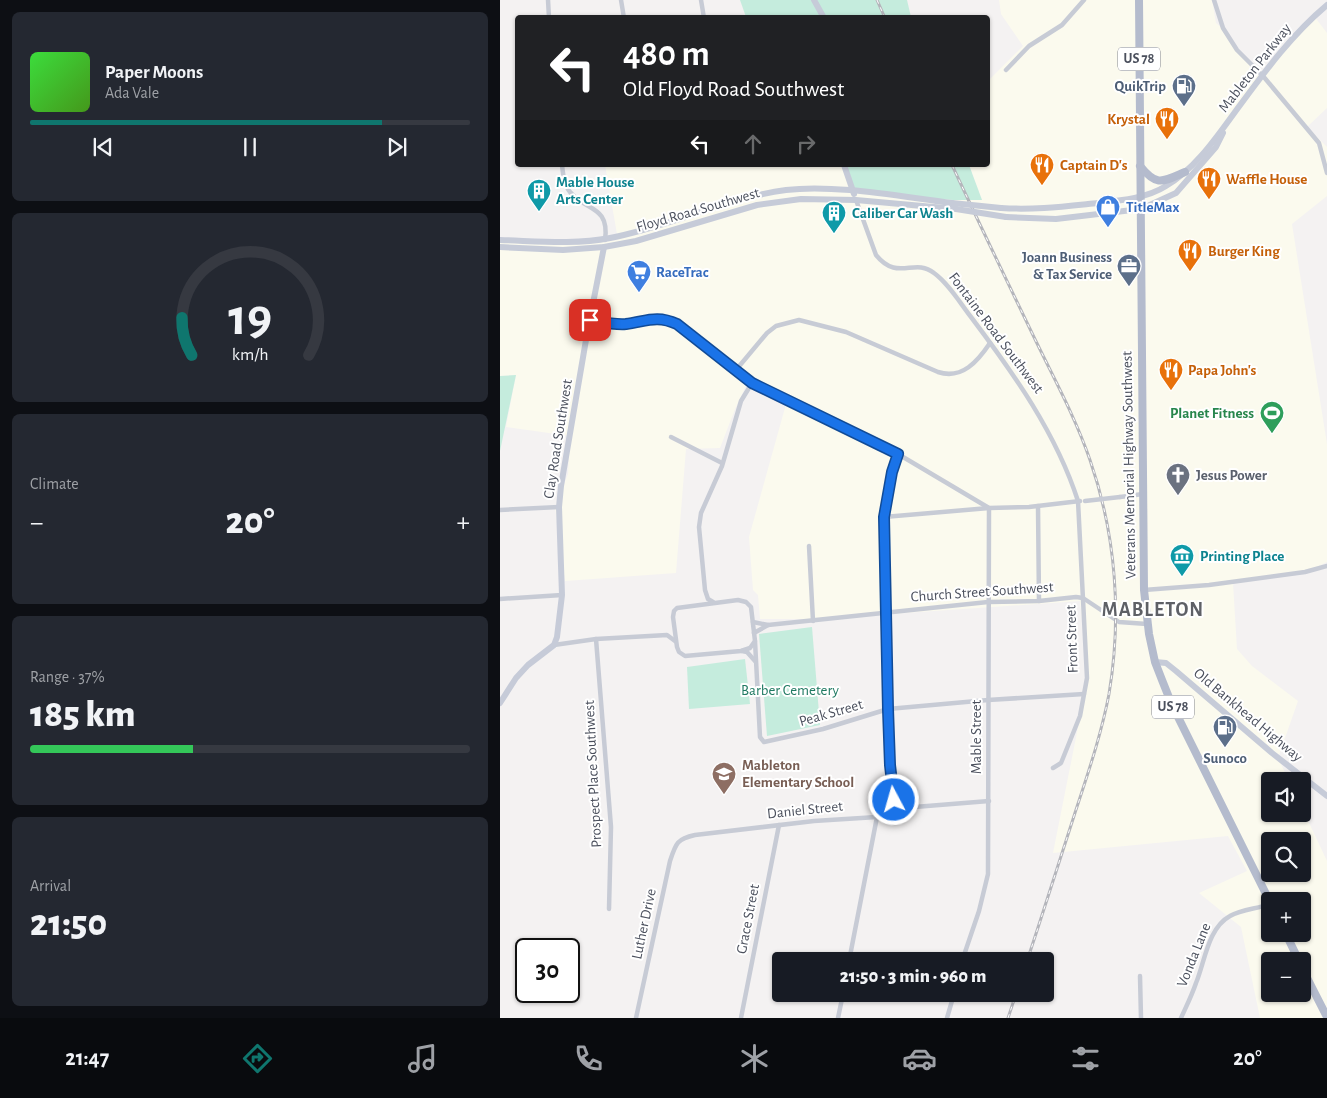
<!DOCTYPE html>
<html lang="en">
<head>
<meta charset="utf-8">
<style>
	:root { --surface:#171b24; --page:#242831; --text:#f1f3f6; --muted:#9ea1a6; --line:#363941; --accent:#0f766e }
	body { margin:0; font-family:"Alegreya Sans",sans-serif; background:var(--page); color:var(--text); height:100vh; display:flex; flex-direction:column; font-size:19px; white-space:nowrap }
	* { box-sizing:border-box; margin:0 }
	p { font-size:16px; color:var(--muted) }
	.icon { flex:none; width:28px; height:28px; fill:none; stroke:currentColor; stroke-width:2; stroke-linecap:round; stroke-linejoin:round }
	.map { position:relative; flex:1; overflow:hidden }
	.sheet { display:flex; flex-direction:column; gap:12px; padding:12px; background:#0d0f14; width:500px }
	.sheet>* { flex:none }
	.top-card { position:absolute; left:15px; top:15px; width:475px; height:152px; border-radius:5px; box-shadow:0 1px 4px #0004; background:#202124; color:#fff; overflow:hidden }
	.buttons { position:absolute; left:761px; top:772px; display:grid; gap:10px }
	.buttons a { display:grid; place-items:center; width:50px; height:50px; border-radius:5px; background:var(--surface); box-shadow:0 1px 4px #0004; font-size:25px }
	.speed { position:absolute; left:15px; top:938px; display:flex; gap:10px; font-size:25px; font-weight:700; text-align:center }
	.speed>* { display:grid; place-content:center; width:65px; height:65px; border-radius:50%; background:var(--surface); box-shadow:0 1px 4px #0004; line-height:1 }
	.speed .limit { border:2px solid #111; border-radius:8px; background:#fff; color:#111 }
	.pin { position:absolute; display:grid; place-items:center; width:42px; height:42px; color:#fff; margin:-21px; border-radius:10px; box-shadow:0 2px 8px #0006 }
	.me { position:absolute; width:55px; margin:-28px; rotate:354deg; stroke-linejoin:round; filter:drop-shadow(0 0 4px #0008) }
	.turn { display:flex; align-items:center; gap:18px; height:105px; padding:0 25px; font-size:22px }
	.turn .icon { width:65px; height:65px; stroke-width:2.5 }
	.turn b { display:block; font-size:35px; line-height:42px }
	.lanes { display:flex; align-items:center; height:48px; padding:0 25px; background:#0003; justify-content:center; gap:25px; direction:ltr }
	.lanes .off { opacity:.35 }
	.big { font-size:38px; font-weight:800; line-height:1.1 }
	.sheet .card { flex:1; display:flex; flex-direction:column; justify-content:center; gap:8px; min-width:0; padding:0 18px; border-radius:8px; background:var(--page) }
	.sheet .dial { align-items:center; gap:0 }
	.dial svg { height:130px; overflow:visible; fill:none; stroke:var(--line); stroke-width:7; stroke-linecap:round; text-anchor:middle }
	.dial text { fill:var(--text); stroke:none }
	.song { display:flex; align-items:center; gap:15px }
	.cover { width:60px; height:60px; border-radius:8px; background:linear-gradient(135deg,hsl(120 70% 55%),hsl(100 70% 35%)) }
	.played { height:5px; border-radius:2px; background:linear-gradient(90deg,var(--accent) 80%,var(--line) 80%) }
	.keys { display:flex; justify-content:space-around; direction:ltr }
	.heat { display:flex; justify-content:space-between; align-items:center; font-size:28px; direction:ltr }
	.charge { height:8px; border-radius:4px; background:linear-gradient(90deg,#34c759 37%,var(--line) 0) }
	.trip { position:absolute; left:272px; top:952px; width:282px; height:50px; border-radius:5px; background:var(--surface); box-shadow:0 1px 4px #0004; font-weight:800; line-height:50px; text-align:center }
	.dock { display:flex; height:80px; justify-content:space-around; align-items:center; background:#090b0e; color:var(--muted) }
	.dock .icon { width:35px; height:35px }
	.dock .active { color:var(--accent) }
	.dock b { font-size:22px; color:var(--text) }
	main { display:flex; flex:1; min-height:0 }
	.map>svg:first-child { display:block }
	.commercial { fill:#fbfaee; fill-rule:evenodd }
	.green { fill:#c5ecdd }
	.lines { fill:none; stroke-linecap:round; stroke-linejoin:round }
	.street { stroke:#c7cbd5; stroke-width:4.5 }
	.secondary { stroke:#c6cbd8; stroke-width:6 }
	.primary { stroke:#b4bbcd; stroke-width:8 }
	.rail-casing { stroke:#b4b5bb; stroke-width:3 }
	.rail { stroke:#fff; stroke-width:1; stroke-dasharray:4; stroke-linecap:butt }
	.street-bridge { stroke:#c7cbd5; stroke-width:4.5 }
	.secondary-bridge { stroke:#c6cbd8; stroke-width:6 }
	.route-casing { stroke:#114b97; stroke-width:12 }
	.route { stroke:#1a73e8; stroke-width:9 }
	.labels { text-anchor:middle; dominant-baseline:central; stroke-width:4; stroke-linejoin:round; paint-order:stroke }
	.shield { fill:#fff; stroke:#81848e; stroke-width:1 }
	.shield-label { font-size:14px; font-weight:bold; fill:#4b505d }
	.street-label { font-size:15px; fill:#4b505d; stroke:#fff }
	.service-label { font-size:15px; font-weight:bold; fill:#4e5e75; stroke:#fff; text-anchor:end }
	.food-label { font-size:15px; font-weight:bold; fill:#c56008; stroke:#fff; text-anchor:start }
	.culture-label { font-size:15px; font-weight:bold; fill:#0d838f; stroke:#fff; text-anchor:start }
	.shop-label { font-size:15px; font-weight:bold; fill:#366cbe; stroke:#fff; text-anchor:start }
	.leisure-label { font-size:15px; font-weight:bold; fill:#27864d; stroke:#fff; text-anchor:end }
	.worship-label { font-size:15px; font-weight:bold; fill:#5b616d; stroke:#fff; text-anchor:start }
	.park-label { font-size:15px; fill:#207a62; stroke:#fff }
	.education-label { font-size:15px; font-weight:bold; fill:#785e54; stroke:#fff; text-anchor:start }
	.district-label { font-size:20px; font-weight:bold; letter-spacing:1px; fill:#5e6066; stroke:#fff }
</style>
</head>
<body>
<main>
<section class="sheet">
<div class="card">
<div class="song"><i class="cover"></i><div><b>Paper Moons</b><p>Ada Vale</p></div></div>
<div class="played"></div>
<div class="keys"><svg class="icon" aria-label="previous" viewBox="0 0 24 24"><path d="M18 5L8 12l10 7zM5 5v14"/></svg><svg class="icon" aria-label="pause" viewBox="0 0 24 24"><path d="M8 5v14M16 5v14"/></svg><svg class="icon" aria-label="next" viewBox="0 0 24 24"><path d="M6 5l10 7-10 7zM19 5v14"/></svg></div>
</div>
<div class="card dial"><svg viewBox="0 0 100 80">
<path d="M14 69A42 42 0 1 1 86 69"/>
<path d="M14 69A42 42 0 0 1 8 46" stroke="#0f766e"/>
<text x="50" y="56" font-size="32" font-weight="700">19</text>
<text x="50" y="72" font-size="11">km/h</text>
</svg></div>
<div class="card"><p>Climate</p>
<div class="heat"><a>−</a><b class="big">20°</b><a>+</a></div>
</div>
<div class="card"><p>Range · 37%</p><b class="big">185 km</b><div class="charge"></div></div>
<div class="card"><p>Arrival</p><b class="big">21:50</b></div>
</section>
<div class="map">
<svg width="827" height="1018" viewBox="0 0 827 1018">
	<rect width="100%" height="100%" fill="#f4f2f2"/>
	<path class="commercial" d="M499,0H712L716,23L723,29L761,78L814,16L827,33V108L807,127L827,147V196L792,224L827,444V562L808,571L733,583L737,649L752,666L798,701L778,758L789,781H770V814H802L803,810L827,861V1018H760L741,927L699,893L747,871L728,836L553,853L586,687V656L580,601L317,619H260L258,595L253,590L249,537L288,397L251,375L235,409L220,448L186,449L176,573L65,581L55,507L68,474L70,436L6,427L16,375L0,376V240L103,242L118,240L105,165H345L354,192L453,200H482L469,165H488V81L523,46L501,14ZM770,841H802V874H770ZM770,901H802V934H770ZM770,961H802V994H770Z"/>
	<g class="green">
		<polygon points="240,0 407,0 411,17 246,17"/>
		<polygon points="345,165 469,165 482,200 453,200 354,192"/>
		<polygon points="16,375 0,451 0,376"/>
		<polygon points="312,627 320,725 267,736 259,634"/>
		<polygon points="245,659 250,704 189,709 187,667"/>
	</g>
	<g class="lines">
		<g class="street">
			<polyline points="48,0 49,18"/>
			<polyline points="121,0 124,18"/>
			<polyline points="201,0 204,18"/>
			<polyline points="714,0 723,28 737,50 763,76 819,143 827,173"/>
			<polyline points="506,70 529,46 562,25 584,0"/>
			<path d="M62,165C63,174 64,185 70,192C85,211 110,205 105,240"/>
			<path d="M356,200L376,255C398,282 414,257 434,273C449,284 460,303 471,317C514,374 556,433 578,501L587,678L580,716L561,763L553,768"/>
			<path d="M90,320C102,322 114,325 126,324C147,321 157,315 177,324L252,383L398,454L489,508L529,507L580,501"/>
			<path d="M236,370L267,333L276,326L299,320L346,332L438,372C462,380 478,361 490,343"/>
			<polyline points="171,437 222,463"/>
			<polyline points="620,497 643,494"/>
			<polyline points="538,506 539,601"/>
			<polyline points="0,510 59,507"/>
			<polyline points="384,517 489,508 488,874 479,911 462,961"/>
			<polyline points="309,546 313,621"/>
			<polyline points="644,590 709,585 805,572 827,566"/>
			<polyline points="0,599 62,595"/>
			<polygon points="238,600 246,602 251,607 255,641 250,648 241,651 185,656 179,652 177,647 173,617 174,611 177,608"/>
			<polyline points="213,602 208,599 205,590 199,527 201,513 222,466 241,401 252,383"/>
			<polyline points="253,622 268,625 488,602 539,601 576,597 583,598 619,622 647,624"/>
			<polyline points="254,633 268,625"/>
			<polyline points="96,639 111,827 109,909"/>
			<polyline points="255,641 260,737 264,742 323,729 388,709 488,700 584,694"/>
			<polyline points="54,645 96,639 167,635 175,641"/>
			<polyline points="242,651 247,652 255,661"/>
			<polyline points="390,809 394,800 391,765 388,709 384,517 393,472 398,454"/>
			<polyline points="349,961 377,817"/>
			<polyline points="640,976 641,1018"/>
			<path d="M136,1018L170,861C176,843 177,839 195,835L314,821L377,817L390,809L489,801"/>
			<polyline points="241,1018 279,825"/>
			<polyline points="338,1018 343,994"/>
			<polyline points="447,1018 454,994"/>
			<path d="M681,1018C686,1007 692,995 696,983C705,961 708,928 730,916C742,909 757,909 770,904"/>
		</g>
		<g class="secondary">
			<polyline points="314,0 324,18"/>
			<polyline points="344,165 354,194"/>
			<path d="M501,208C531,210 559,207 588,204C613,201 644,200 666,186C695,169 716,138 735,112C763,74 791,35 827,5"/>
			<polyline points="506,217 556,219 641,209 676,193 716,147 723,133"/>
			<path d="M0,240C36,241 74,245 110,238C170,227 226,198 286,190C336,184 402,197 452,203"/>
			<polyline points="0,247 63,250 104,247 136,241 257,205 301,199 356,200 456,209"/>
			<polyline points="655,662 666,663 676,671 772,753 827,796"/>
			<polyline points="0,703 16,678 28,665 54,645 57,637 62,595 59,507 61,486 87,334 104,247"/>
		</g>
		<g class="primary">
			<polyline points="639,0 644,590 649,634 655,662 662,680 672,705 770,902"/>
			<path d="M640,166C657,187 662,182 685,172"/>
			<polyline points="786,934 799,961"/>
			<polyline points="802,968 827,1017"/>
		</g>
		<defs>
			<g id="rail">
				<polyline points="377,0 385,18"/>
				<path d="M452,165C478,221 505,277 532,333C552,375 575,416 590,460C616,535 622,616 609,694C601,736 587,776 574,816C558,865 543,913 527,961"/>
				<polyline points="508,1018 516,994"/>
			</g>
		</defs>
		<use href="#rail" class="rail-casing"/>
		<use href="#rail" class="rail"/>
		<polyline class="street-bridge" points="585,501 620,497"/>
		<g class="secondary-bridge">
			<polyline points="452,203 501,208"/>
			<polyline points="456,209 506,217"/>
		</g>
	</g>
	<g class="lines">
		<defs>
			<path id="route" d="M90,320C102,322 114,325 126,324C147,321 157,315 177,324L252,383L398,454L392,472L384,517L388,709L390,765L394,800"/>
		</defs>
		<use href="#route" class="route-casing"/>
		<use href="#route" class="route"/>
	</g>
	<defs>
		<symbol id="fuel-pin" viewBox="-11 -11 22 30"><path d="M0 17L-7.5 6A9.5 9.5 0 1 1 7.5 6Z" fill="#5c6f8a" stroke="#fff"/><path d="M-5.5-6h7V0h2V4h1.3V-2.5L3-4.5l.8-.8L6-3V5H2.5V1h-1V6h-7ZM-4.2-4.7v3.2H.2V-4.7Z" fill="#fff"/></symbol>
		<symbol id="restaurant-pin" viewBox="-11 -11 22 30"><path d="M0 17L-7.5 6A9.5 9.5 0 1 1 7.5 6Z" fill="#e8710a" stroke="#fff"/><path d="M-5-6h1v4h1v-4h1v4h1v-4h1v5L-1.5 .5V6h-2V.5L-5-1ZM5-6V6H3V1.5H1.5Q1.5-4 5-6Z" fill="#fff"/></symbol>
		<symbol id="building-pin" viewBox="-11 -11 22 30"><path d="M0 17L-7.5 6A9.5 9.5 0 1 1 7.5 6Z" fill="#0f9aa8" stroke="#fff"/><path d="M-4-6H4V6H1V3H-1V6H-4ZM-2.5-4.3h1.7v1.8h-1.7ZM.8-4.3h1.7v1.8H.8ZM-2.5-1h1.7V.8h-1.7ZM.8-1h1.7V.8H.8Z" fill="#fff"/></symbol>
		<symbol id="shop-pin" viewBox="-11 -11 22 30"><path d="M0 17L-7.5 6A9.5 9.5 0 1 1 7.5 6Z" fill="#3f7fe0" stroke="#fff"/><path d="M-5-2.5h2.3a2.7 3.5 0 0 1 5.4 0H5L5.5 6h-11ZM-1.5-2.5h3a1.5 2.3 0 0 0-3 0Z" fill="#fff"/></symbol>
		<symbol id="office-pin" viewBox="-11 -11 22 30"><path d="M0 17L-7.5 6A9.5 9.5 0 1 1 7.5 6Z" fill="#5c6f8a" stroke="#fff"/><path d="M-6-3h4V-5.5h4V-3h4V5H-6ZM-1-4.5V-3h2v-1.5ZM-6 0V1H6V0Z" fill="#fff"/></symbol>
		<symbol id="supermarket-pin" viewBox="-11 -11 22 30"><path d="M0 17L-7.5 6A9.5 9.5 0 1 1 7.5 6Z" fill="#3f7fe0" stroke="#fff"/><path d="M-6-5.5h2.5l.6 2H6L4.5 2H-2.5L-4.4-4H-6ZM-1.5 3.2a1.3 1.3 0 1 0 .1 0ZM3 3.2a1.3 1.3 0 1 0 .1 0Z" fill="#fff"/></symbol>
		<symbol id="stadium-pin" viewBox="-11 -11 22 30"><path d="M0 17L-7.5 6A9.5 9.5 0 1 1 7.5 6Z" fill="#2e9e5b" stroke="#fff"/><path d="M0-5a6.5 5 0 1 0 0 10a6.5 5 0 1 0 0-10ZM-3.5-1.8h7v3.6h-7Z" fill="#fff"/></symbol>
		<symbol id="church-pin" viewBox="-11 -11 22 30"><path d="M0 17L-7.5 6A9.5 9.5 0 1 1 7.5 6Z" fill="#6b7280" stroke="#fff"/><path d="M-1.2-6h2.4v3.5h3.3v2.4h-3.3V6h-2.4V-.1h-3.3v-2.4h3.3Z" fill="#fff"/></symbol>
		<symbol id="museum-pin" viewBox="-11 -11 22 30"><path d="M0 17L-7.5 6A9.5 9.5 0 1 1 7.5 6Z" fill="#0f9aa8" stroke="#fff"/><path d="M0-6L6-3V-2H-6V-3ZM-5-1h2V3h-2ZM-1-1h2V3h-2ZM3-1h2V3H3ZM-6 4H6V6H-6Z" fill="#fff"/></symbol>
		<symbol id="school-pin" viewBox="-11 -11 22 30"><path d="M0 17L-7.5 6A9.5 9.5 0 1 1 7.5 6Z" fill="#8d6e63" stroke="#fff"/><path d="M0-5L7-2L0 1L-7-2ZM-4 1L0 2.5L4 1V4Q0 6-4 4Z" fill="#fff"/></symbol>
	</defs>
	<g fill-rule="evenodd">
		<use href="#fuel-pin" x="670" y="72" width="28" height="38"/>
		<use href="#restaurant-pin" x="653" y="105" width="28" height="38"/>
		<use href="#restaurant-pin" x="528" y="151" width="28" height="38"/>
		<use href="#restaurant-pin" x="695" y="165" width="28" height="38"/>
		<use href="#building-pin" x="25" y="177" width="28" height="38"/>
		<use href="#shop-pin" x="594" y="193" width="28" height="38"/>
		<use href="#building-pin" x="320" y="199" width="28" height="38"/>
		<use href="#restaurant-pin" x="676" y="237" width="28" height="38"/>
		<use href="#office-pin" x="615" y="252" width="28" height="38"/>
		<use href="#supermarket-pin" x="125" y="258" width="28" height="38"/>
		<use href="#restaurant-pin" x="657" y="356" width="28" height="38"/>
		<use href="#stadium-pin" x="758" y="399" width="28" height="38"/>
		<use href="#church-pin" x="664" y="461" width="28" height="38"/>
		<use href="#museum-pin" x="668" y="542" width="28" height="38"/>
		<use href="#fuel-pin" x="711" y="713" width="28" height="38"/>
		<use href="#school-pin" x="210" y="760" width="28" height="38"/>
	</g>
	<g class="labels">
		<g class="shield">
			<rect x="618" y="47.5" width="42" height="23" rx="4"/>
			<rect x="652" y="695.5" width="42" height="23" rx="4"/>
		</g>
		<g class="shield-label">
			<text x="639" y="59">US 78</text>
			<text x="673" y="707">US 78</text>
		</g>
		<g class="street-label">
			<text transform="translate(755 68) rotate(-52)">Mableton Parkway</text>
			<text transform="translate(198 210) rotate(-16)">Floyd Road Southwest</text>
			<text transform="translate(496 333) rotate(53)">Fontaine Road Southwest</text>
			<text transform="translate(58 439) rotate(-81)">Clay Road Southwest</text>
			<text transform="translate(629 465) rotate(-91)">Veterans Memorial Highway Southwest</text>
			<text transform="translate(482 592) rotate(-4)">Church Street Southwest</text>
			<text transform="translate(572 639) rotate(-92)">Front Street</text>
			<text transform="translate(331 713) rotate(-16)">Peak Street</text>
			<text transform="translate(748 715) rotate(40)">Old Bankhead Highway</text>
			<text transform="translate(476 737) rotate(-90)">Mable Street</text>
			<text transform="translate(93 774) rotate(-93)">Prospect Place Southwest</text>
			<text transform="translate(305 810) rotate(-6)">Daniel Street</text>
			<text transform="translate(248 919) rotate(-79)">Grace Street</text>
			<text transform="translate(144 924) rotate(-78)">Luther Drive</text>
			<text transform="translate(694 955) rotate(-68)">Vonda Lane</text>
		</g>
		<g class="service-label">
			<text x="666" y="86">QuikTrip</text>
			<text x="612" y="257">Joann Business<tspan x="612" dy="17">&amp; Tax Service</tspan></text>
			<text x="725" y="758" text-anchor="middle">Sunoco</text>
		</g>
		<g class="food-label">
			<text x="650" y="119" text-anchor="end">Krystal</text>
			<text x="560" y="165">Captain D's</text>
			<text x="726" y="179">Waffle House</text>
			<text x="708" y="251">Burger King</text>
			<text x="688" y="370">Papa John's</text>
		</g>
		<g class="culture-label">
			<text x="56" y="182">Mable House<tspan x="56" dy="17">Arts Center</tspan></text>
			<text x="352" y="213">Caliber Car Wash</text>
			<text x="700" y="556">Printing Place</text>
		</g>
		<g class="shop-label">
			<text x="626" y="207">TitleMax</text>
			<text x="156" y="272">RaceTrac</text>
		</g>
		<g class="leisure-label">
			<text x="754" y="413">Planet Fitness</text>
		</g>
		<g class="worship-label">
			<text x="696" y="475">Jesus Power</text>
		</g>
		<g class="park-label">
			<text x="290" y="690">Barber Cemetery</text>
		</g>
		<g class="education-label">
			<text x="242" y="765">Mableton<tspan x="242" dy="17">Elementary School</tspan></text>
		</g>
		<g class="district-label">
			<text x="653" y="610">MABLETON</text>
		</g>
	</g>
</svg>
<div class="buttons">
<a><svg class="icon" aria-label="sound" viewBox="0 0 24 24"><path d="M4 9h4l5-4v14l-5-4H4zM17 9q2 3 0 6"/></svg></a>
<a><svg class="icon" aria-label="search" viewBox="0 0 24 24"><circle cx="10" cy="10" r="6"/><path d="M15 15l6 6"/></svg></a>
<a>+</a>
<a>−</a>
</div>
<div class="speed"><div class="limit">30</div></div>
<div class="pin" style="left:90px;top:320px;background:#d93025"><svg class="icon" aria-label="arrive" viewBox="0 0 24 24"><path d="M6 21V4h12l-3 4 3 4H6"/></svg></div>
<svg class="me" style="left:394px;top:800px" viewBox="-20 -20 40 40"><circle r="17" fill="#1a73e8" stroke="#fff" stroke-width="3"/><path d="M0-11L8 9 0 5-8 9z" fill="#fff"/></svg>
<div class="trip">21:50 · 3 min · 960 m</div>
<div class="top-card">
<div class="turn"><svg class="icon" aria-label="left" viewBox="0 0 24 24"><path d="M17 20v-9H6M10 6l-5 5 5 5"/></svg><div><b>480 m</b>Old Floyd Road Southwest</div></div>
<div class="lanes"><svg class="icon" aria-label="left" viewBox="0 0 24 24"><path d="M17 20v-9H6M10 6l-5 5 5 5"/></svg><svg class="icon off" aria-label="ahead" viewBox="0 0 24 24"><path d="M12 20V5M6 11l6-6 6 6"/></svg><svg class="icon off" aria-label="right" viewBox="0 0 24 24"><path d="M7 20v-9h11M14 6l5 5-5 5"/></svg></div>
</div>
</div>
</main>
<nav class="dock">
<b>21:47</b>
<svg class="icon active" aria-label="directions" viewBox="0 0 24 24"><path d="M12 3l9 9-9 9-9-9zM9 14v-3h6M13 9l2 2-2 2"/></svg>
<svg class="icon" aria-label="music" viewBox="0 0 24 24"><path d="M9 18V5l10-2v13"/><circle cx="6" cy="18" r="3"/><circle cx="16" cy="16" r="3"/></svg>
<svg class="icon" aria-label="phone" viewBox="0 0 24 24"><path d="M5 4h4l2 5-3 2q2 4 5 5l2-3 5 2v4C11 20 4 13 5 4z"/></svg>
<svg class="icon" aria-label="climate" viewBox="0 0 24 24"><path d="M12 3v18M4 7l16 10M4 17L20 7"/></svg>
<svg class="icon" aria-label="car" viewBox="0 0 24 24"><path d="M5 17H2v-5l4-1 3-4h7l3 4 3 1v5h-3M9 17h6M6 11h13"/><circle cx="7" cy="17" r="2"/><circle cx="17" cy="17" r="2"/></svg>
<svg class="icon" aria-label="filters" viewBox="0 0 24 24"><path d="M4 7h16M4 17h16"/><circle cx="9" cy="7" r="2"/><circle cx="15" cy="17" r="2"/></svg>
<b>20°</b>
</nav>
</body>
</html>
